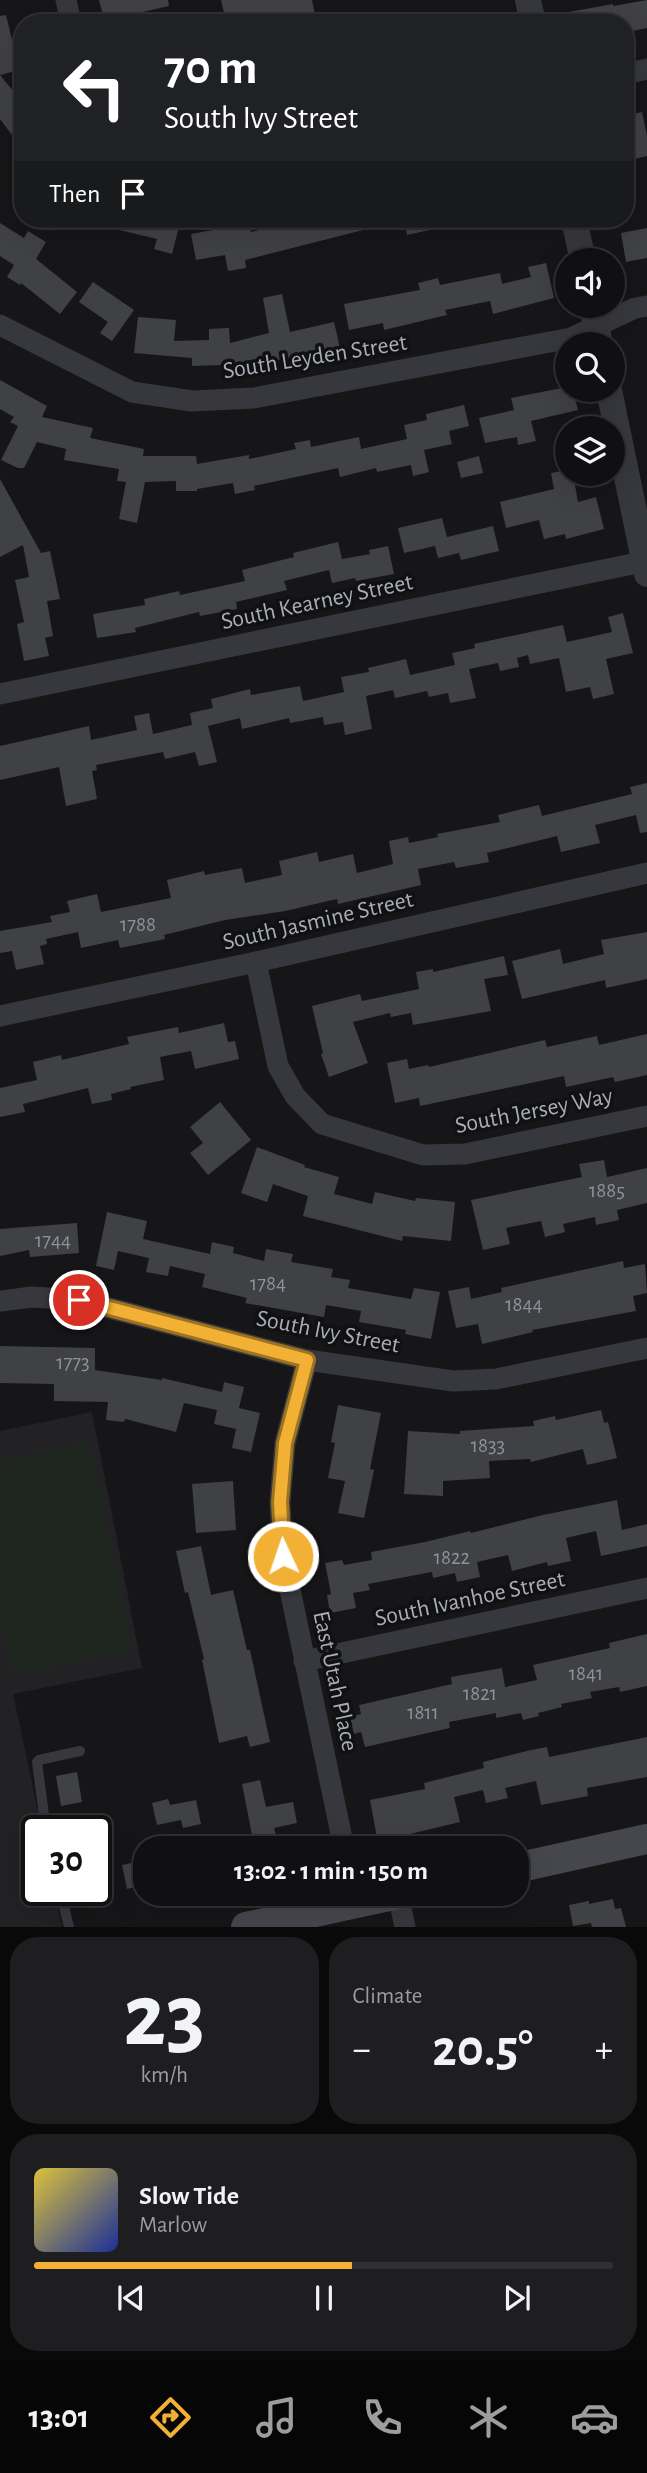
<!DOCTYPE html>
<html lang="en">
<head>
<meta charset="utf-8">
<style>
	:root { --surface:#101012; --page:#1e1e20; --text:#f1f3f6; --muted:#9c9d9f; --line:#303032; --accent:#f2b134 }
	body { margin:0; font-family:"Alegreya Sans",sans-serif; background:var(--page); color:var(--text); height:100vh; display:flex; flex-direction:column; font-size:26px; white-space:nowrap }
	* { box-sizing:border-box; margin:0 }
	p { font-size:23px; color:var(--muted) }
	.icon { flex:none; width:38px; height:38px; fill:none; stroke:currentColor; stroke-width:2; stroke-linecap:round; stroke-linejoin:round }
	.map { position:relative; height:1927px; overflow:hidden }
	.details { display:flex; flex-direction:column; gap:10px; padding:10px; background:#09090a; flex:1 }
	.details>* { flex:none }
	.guide { position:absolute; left:14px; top:14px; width:620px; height:214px; border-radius:28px; box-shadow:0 7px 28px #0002,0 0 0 2px var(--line); background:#202124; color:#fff; overflow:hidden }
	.tools { position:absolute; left:555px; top:248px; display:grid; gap:14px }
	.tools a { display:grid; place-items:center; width:70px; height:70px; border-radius:50%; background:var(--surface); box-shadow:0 7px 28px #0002,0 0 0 2px var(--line); font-size:35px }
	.speed { position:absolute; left:21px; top:1815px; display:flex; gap:14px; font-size:35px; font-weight:700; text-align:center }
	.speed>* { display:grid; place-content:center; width:91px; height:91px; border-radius:50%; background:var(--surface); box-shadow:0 7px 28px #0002,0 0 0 2px var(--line); line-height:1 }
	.speed .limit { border:4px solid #111; border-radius:10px; background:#fff; color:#111 }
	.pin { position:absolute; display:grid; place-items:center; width:60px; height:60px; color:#fff; margin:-30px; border:4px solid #fff; border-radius:50%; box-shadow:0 2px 7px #0007 }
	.me { position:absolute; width:77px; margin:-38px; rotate:357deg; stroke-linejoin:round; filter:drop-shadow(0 0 5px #0008) }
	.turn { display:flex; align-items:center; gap:24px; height:147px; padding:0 35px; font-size:32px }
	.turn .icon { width:91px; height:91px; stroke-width:2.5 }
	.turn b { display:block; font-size:49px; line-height:60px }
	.then { display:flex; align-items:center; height:66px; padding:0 35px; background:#0003; gap:14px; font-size:26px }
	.big { font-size:52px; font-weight:700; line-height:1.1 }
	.details .tile { flex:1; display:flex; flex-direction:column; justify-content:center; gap:10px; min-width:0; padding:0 24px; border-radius:28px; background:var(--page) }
	.details .dial { align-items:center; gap:0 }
	.dial b { font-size:91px; line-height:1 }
	.song { display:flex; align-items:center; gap:21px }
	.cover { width:84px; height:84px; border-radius:10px; background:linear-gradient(135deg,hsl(50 70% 55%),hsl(230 70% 35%)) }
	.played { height:7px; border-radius:4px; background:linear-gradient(90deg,var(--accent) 55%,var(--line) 55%) }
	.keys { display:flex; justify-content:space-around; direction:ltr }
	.heat { display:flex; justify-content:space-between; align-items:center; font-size:38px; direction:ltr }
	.details .tiles { flex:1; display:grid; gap:10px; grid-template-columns:1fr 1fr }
	.tile:last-child { grid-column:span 2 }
	.trip { position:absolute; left:133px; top:1836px; width:396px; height:70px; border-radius:28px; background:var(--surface); box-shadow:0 7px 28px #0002,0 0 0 2px var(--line); font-weight:700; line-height:70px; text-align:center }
	.tabs { display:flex; height:112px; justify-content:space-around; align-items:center; background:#060607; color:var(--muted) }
	.tabs .icon { width:49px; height:49px }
	.tabs .selected { color:var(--accent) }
	.tabs b { font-size:32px; color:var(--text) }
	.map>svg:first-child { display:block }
	.built { fill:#222225 }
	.green { fill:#1e261f }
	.building { fill:#404145 }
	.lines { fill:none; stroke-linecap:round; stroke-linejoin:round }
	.service { stroke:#37383d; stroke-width:10 }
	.minor { stroke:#37383d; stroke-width:21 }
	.tertiary { stroke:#37383d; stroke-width:26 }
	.secondary { stroke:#45474d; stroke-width:30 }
	.route-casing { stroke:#9d7322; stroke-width:18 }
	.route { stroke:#f2b134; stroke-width:12 }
	.labels { text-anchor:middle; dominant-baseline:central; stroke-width:7; stroke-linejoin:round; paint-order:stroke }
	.number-label { font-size:21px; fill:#8e929b }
	.street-label { font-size:24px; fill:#a8adb8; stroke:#111113 }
</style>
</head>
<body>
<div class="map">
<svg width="647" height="1927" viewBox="0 0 647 1927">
	<rect width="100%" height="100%" fill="#161618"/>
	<polygon class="built" points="92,1412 142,1668 13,1694 42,1830 37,1830 37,1890 54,1890 62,1927 0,1927 0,1431"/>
	<polygon class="green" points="89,1442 133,1650 12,1676 0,1619 0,1461"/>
	<g class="building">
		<polygon points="99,0 168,0 169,6 134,14 136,23 105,23"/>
		<polygon points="221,0 312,0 316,19 300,23 268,23 266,13 226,22"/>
		<polygon points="647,0 647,28 628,32 627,23 553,23 552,15 613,4 613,6"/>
		<polygon points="6,15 14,48 23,46 23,69 0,75 23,103 23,127 12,135 0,119 0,16"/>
		<polygon points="642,112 647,136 647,156 630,160 625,138 625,116"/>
		<polygon points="99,219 181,219 172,254 154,249 157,239 99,225"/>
		<polygon points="211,219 248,219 251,232 294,222 293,219 382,219 383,225 245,260 246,268 228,271 225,255 196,260 191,234 213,230"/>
		<polygon points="404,219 451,219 452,225 407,235"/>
		<polygon points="0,223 24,238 28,231 46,242 36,259 77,292 60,314 21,283 20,285 7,277 14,265 0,256"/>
		<polygon points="647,228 647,258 626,262 621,233"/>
		<polygon points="546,263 554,298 493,314 490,301 445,310 447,315 384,330 383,323 349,330 344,304 420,290 418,283 438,278 440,285 500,273 502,284 531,277 528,267"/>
		<polygon points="93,282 134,310 112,341 100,333 108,322 79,302"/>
		<polygon points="282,294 290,332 334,322 340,348 249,366 249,364 192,366 192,358 134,353 138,317 176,320 174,341 209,340 209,329 229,328 230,343 269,333 263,298"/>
		<polygon points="0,380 47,406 42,417 93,428 90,438 144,449 143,456 196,456 197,464 249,455 249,459 296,449 294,443 310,440 311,447 359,437 361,449 407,439 404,425 427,420 426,414 464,405 469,426 449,431 452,444 424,450 429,472 413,476 411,465 377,472 376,468 340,477 338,468 254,486 255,490 235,494 233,483 197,489 197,491 176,491 176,481 145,482 137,523 119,519 126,482 117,481 119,469 64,460 66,449 37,442 24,468 18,468 1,460 18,426 10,422 14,417 0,409"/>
		<polygon points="567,387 567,390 573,390 578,410 531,421 536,441 518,445 517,437 485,443 479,418 514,410 511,398"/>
		<polygon points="479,456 483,473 461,478 457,462"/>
		<polygon points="567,470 567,474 573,474 578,502 596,497 604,529 566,539 565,534 544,539 539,520 506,528 500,502 554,489 551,473"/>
		<polygon points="0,479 41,553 50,551 60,599 47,601 53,636 45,638 49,656 24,661 17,624 24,622 15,580 29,577 23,545 0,557"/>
		<polygon points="442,518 447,537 493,526 499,551 461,560 459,553 438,558 435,546 404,553 398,528"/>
		<polygon points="338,542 342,559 370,554 369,550 388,546 394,574 356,581 355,578 332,583 329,570 284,581 287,590 236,602 237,609 200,616 199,612 135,628 136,632 97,638 93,614 145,605 144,599 179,591 180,595 245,581 242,570 294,557 293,553"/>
		<polygon points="623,613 633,653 606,659 614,694 593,699 590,687 566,692 559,658 530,664 528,655 517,658 519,667 500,671 498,663 469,669 476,698 450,703 448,693 429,697 427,691 395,698 393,690 366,696 372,729 345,735 343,722 324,725 323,717 290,723 289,718 242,729 240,718 208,726 217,762 199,766 195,752 165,759 163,752 96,765 97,770 92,771 97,799 66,806 59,767 0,780 0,746 89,726 91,740 137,730 134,716 149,713 153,734 192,725 190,713 213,708 211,699 250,689 251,695 300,686 303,701 344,692 341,677 369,672 368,668 406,659 410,675 455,665 452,653 475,648 474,644 563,625 567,642 612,632 608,617"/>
		<polygon points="647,783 647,832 640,833 636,815 595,825 600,843 561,852 557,836 487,853 489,862 456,868 454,862 418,869 421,885 338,904 337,899 285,911 225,920 164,935 165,939 120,948 118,940 81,948 78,932 46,939 47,944 40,946 44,964 16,970 12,951 0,953 0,931 52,922 50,916 70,912 67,901 97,894 101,912 171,898 167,880 204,871 205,875 242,868 245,883 282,875 279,861 317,852 319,862 353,854 357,873 393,864 389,841 408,837 409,843 438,837 437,834 500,822 498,815 539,805 542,816 632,794 630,787"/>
		<polygon points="647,932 647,979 606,988 605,980 522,999 512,961 560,949 563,964 604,954 601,940"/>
		<polygon points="504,956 508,975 484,979 491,1011 413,1025 411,1013 391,1017 390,1013 353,1022 368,1063 329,1077 321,1054 323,1053 312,1006 360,994 362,1001 419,989 416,972 433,969 433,972"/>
		<polygon points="224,1023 228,1042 235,1041 239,1059 195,1069 191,1051 160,1057 164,1080 130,1087 131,1089 111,1094 112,1100 92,1104 88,1088 23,1104 25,1112 0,1117 0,1088 37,1080 33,1062 61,1055 62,1060 129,1044 127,1037 178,1027 179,1033"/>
		<polygon points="647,1034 647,1075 615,1082 613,1077 566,1087 564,1076 420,1106 419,1098 395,1103 387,1063 407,1059 409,1069 428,1065 429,1067 545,1040 547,1047 597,1036 599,1045"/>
		<polygon points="220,1102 251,1140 208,1175 190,1153 203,1143 190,1127"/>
		<polygon points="257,1147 305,1165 304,1167 339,1177 334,1194 372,1204 375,1192 415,1201 416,1198 455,1202 451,1241 403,1236 402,1241 303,1216 308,1196 273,1184 267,1202 241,1193"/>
		<polygon points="604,1160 607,1177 647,1168 647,1203 617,1210 619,1220 596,1225 595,1217 563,1224 565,1232 545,1237 541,1221 506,1228 510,1244 483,1250 471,1200 582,1177 579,1164"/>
		<polygon points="107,1212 147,1221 143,1239 210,1254 212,1242 234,1247 233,1253 264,1261 266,1249 293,1254 291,1262 333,1269 331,1277 350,1280 348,1288 411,1299 414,1288 440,1292 431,1339 405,1334 406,1330 359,1322 361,1311 326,1305 324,1317 245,1303 247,1298 202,1287 205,1274 170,1266 168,1276 146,1272 149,1258 118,1251 114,1270 96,1266"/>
		<polygon points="77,1223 79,1253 30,1257 29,1250 0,1256 0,1229"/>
		<polygon points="623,1261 624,1268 645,1264 647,1293 633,1296 636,1311 532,1330 533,1332 482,1344 478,1324 456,1328 448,1291 469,1287 471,1299 502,1292 501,1288"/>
		<polygon points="0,1346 95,1348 95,1370 162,1380 162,1378 222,1392 224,1382 244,1387 239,1408 260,1413 251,1452 232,1448 236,1429 214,1424 217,1410 184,1403 176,1432 125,1419 124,1422 106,1420 108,1402 54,1401 54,1384 0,1383"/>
		<polygon points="338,1405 381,1413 370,1469 374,1470 364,1518 338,1513 345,1481 328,1478 335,1443 331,1442"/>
		<polygon points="601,1410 604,1423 608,1422 617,1458 587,1465 583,1449 531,1462 530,1459 489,1461 490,1478 443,1481 443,1496 404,1494 408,1431 460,1434 460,1431 534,1426 533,1421 555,1416 556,1420"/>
		<polygon points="233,1481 236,1530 196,1533 192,1484"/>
		<polygon points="617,1500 622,1530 647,1524 647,1546 601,1556 596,1531 566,1538 571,1561 548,1566 547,1562 512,1571 508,1555 477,1562 480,1577 457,1582 455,1573 433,1578 432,1572 368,1584 370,1590 353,1593 356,1608 330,1613 327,1595 331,1594 325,1563 342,1560 344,1565 372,1560 371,1552 425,1542 470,1531 471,1533 543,1515"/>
		<polygon points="201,1546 211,1595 233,1590 247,1650 250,1650 270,1742 250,1747 247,1736 219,1743 202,1660 204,1659 188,1592 185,1593 176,1551"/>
		<polygon points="647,1634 647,1686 620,1692 619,1687 590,1692 592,1698 561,1704 562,1707 538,1713 539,1716 523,1720 521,1713 496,1718 496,1713 449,1722 450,1728 365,1747 361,1732 354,1734 350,1717 361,1714 359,1705 452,1684 451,1677 502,1668 505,1687 537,1680 533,1665 610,1648 609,1643"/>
		<polygon points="647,1737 647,1777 587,1788 588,1796 541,1805 536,1781 505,1788 508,1798 486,1803 483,1790 454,1797 460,1822 410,1834 411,1837 395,1840 394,1834 377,1838 370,1800 425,1789 424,1783 484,1768 483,1762 531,1750 547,1747 549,1757"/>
		<polygon points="77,1772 82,1802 61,1806 56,1776"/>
		<polygon points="260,1780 266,1807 293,1802 297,1823 274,1828 276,1836 253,1840 242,1784"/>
		<polygon points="168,1799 170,1805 196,1800 201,1824 183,1828 181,1820 157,1825 152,1803"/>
		<polygon points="145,1860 145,1885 127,1889 122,1865"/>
		<polygon points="613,1899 615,1909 621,1908 626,1927 592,1927 591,1923 573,1926 569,1905 589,1901 589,1904"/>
	</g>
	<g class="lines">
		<g class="service">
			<polyline points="46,1830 37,1762 39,1760 80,1751"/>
			<polyline points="60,1890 69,1927"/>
		</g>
		<g class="minor">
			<polyline points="66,0 71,23"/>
			<polyline points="625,74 647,69"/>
			<polyline points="0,325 132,392 192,401 254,398 571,338 635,308 647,306"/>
			<polyline points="0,694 647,561"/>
			<polyline points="256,962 278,1066 295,1096 322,1124 423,1155 465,1154 647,1116"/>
			<polyline points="0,1016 256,962 647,873"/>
			<polyline points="0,1301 32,1297 79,1300 307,1360 453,1381 496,1379 647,1348"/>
			<polyline points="307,1360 285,1443 280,1502 283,1556 344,1848"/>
			<polyline points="304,1661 647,1588"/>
			<polyline points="398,1894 405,1927"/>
		</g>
		<g class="tertiary">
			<polyline points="528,0 533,23"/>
			<polyline points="574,219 583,261"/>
			<polyline points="592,306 600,345"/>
			<polyline points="609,390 647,574"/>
		</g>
		<g class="secondary">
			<polyline points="516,1868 647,1839"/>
			<polyline points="246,1927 398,1894"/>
		</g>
	</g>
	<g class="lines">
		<defs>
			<polyline id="route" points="79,1300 307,1360 285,1443 280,1502 283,1556"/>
		</defs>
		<use href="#route" class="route-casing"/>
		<use href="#route" class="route"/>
	</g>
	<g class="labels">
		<g class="number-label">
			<text x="138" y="924">1788</text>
			<text x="607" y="1190">1885</text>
			<text x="53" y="1240">1744</text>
			<text x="268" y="1283">1784</text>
			<text x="524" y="1304">1844</text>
			<text x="73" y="1362">1773</text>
			<text x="488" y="1445">1833</text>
			<text x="452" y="1557">1822</text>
			<text x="586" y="1673">1841</text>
			<text x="480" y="1693">1821</text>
			<text x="423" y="1712">1811</text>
		</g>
		<g class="street-label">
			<text transform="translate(315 357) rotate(-9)">South Leyden Street</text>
			<text transform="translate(317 602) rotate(-12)">South Kearney Street</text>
			<text transform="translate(318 921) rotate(-13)">South Jasmine Street</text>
			<text transform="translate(534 1111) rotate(-11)">South Jersey Way</text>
			<text transform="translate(328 1332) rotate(11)">South Ivy Street</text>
			<text transform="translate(470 1599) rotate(-12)">South Ivanhoe Street</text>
			<text transform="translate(335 1681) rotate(78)">East Utah Place</text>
		</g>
	</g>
</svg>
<div class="tools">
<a><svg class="icon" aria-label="sound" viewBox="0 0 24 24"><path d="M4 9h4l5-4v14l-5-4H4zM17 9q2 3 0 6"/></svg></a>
<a><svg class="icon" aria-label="search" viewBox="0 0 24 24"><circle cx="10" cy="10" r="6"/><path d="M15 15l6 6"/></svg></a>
<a><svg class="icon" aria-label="layers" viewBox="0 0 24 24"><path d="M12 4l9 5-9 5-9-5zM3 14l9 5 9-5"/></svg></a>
</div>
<div class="speed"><div class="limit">30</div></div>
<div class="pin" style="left:79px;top:1300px;background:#d93025"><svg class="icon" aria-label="arrive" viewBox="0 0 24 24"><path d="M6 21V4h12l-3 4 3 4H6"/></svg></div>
<svg class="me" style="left:283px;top:1556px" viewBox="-20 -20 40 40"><circle r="17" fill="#f2b134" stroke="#fff" stroke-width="3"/><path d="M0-11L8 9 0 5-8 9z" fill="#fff"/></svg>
<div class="trip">13:02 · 1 min · 150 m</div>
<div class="guide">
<div class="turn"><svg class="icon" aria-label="left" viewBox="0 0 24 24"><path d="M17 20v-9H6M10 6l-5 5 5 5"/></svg><div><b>70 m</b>South Ivy Street</div></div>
<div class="then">Then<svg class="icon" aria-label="arrive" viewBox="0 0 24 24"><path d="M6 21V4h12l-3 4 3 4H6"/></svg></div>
</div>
</div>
<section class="details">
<div class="tiles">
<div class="tile dial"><b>23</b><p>km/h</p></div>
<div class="tile"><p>Climate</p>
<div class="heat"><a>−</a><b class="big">20.5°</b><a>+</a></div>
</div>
<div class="tile">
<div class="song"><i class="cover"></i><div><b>Slow Tide</b><p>Marlow</p></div></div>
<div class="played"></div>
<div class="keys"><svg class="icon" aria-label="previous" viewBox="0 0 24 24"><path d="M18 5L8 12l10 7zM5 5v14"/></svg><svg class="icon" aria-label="pause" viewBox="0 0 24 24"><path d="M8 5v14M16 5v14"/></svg><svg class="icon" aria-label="next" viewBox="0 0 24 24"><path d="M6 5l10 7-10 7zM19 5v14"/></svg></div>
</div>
</div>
</section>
<nav class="tabs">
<b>13:01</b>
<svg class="icon selected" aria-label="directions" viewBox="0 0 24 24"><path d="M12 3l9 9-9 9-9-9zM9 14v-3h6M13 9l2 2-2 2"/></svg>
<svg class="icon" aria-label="music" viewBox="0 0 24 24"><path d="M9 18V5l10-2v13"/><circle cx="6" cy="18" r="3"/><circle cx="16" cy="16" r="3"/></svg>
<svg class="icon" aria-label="phone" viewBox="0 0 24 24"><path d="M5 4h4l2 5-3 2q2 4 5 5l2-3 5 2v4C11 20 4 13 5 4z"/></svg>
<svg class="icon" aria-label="climate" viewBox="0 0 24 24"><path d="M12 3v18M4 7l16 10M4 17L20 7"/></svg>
<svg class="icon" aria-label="car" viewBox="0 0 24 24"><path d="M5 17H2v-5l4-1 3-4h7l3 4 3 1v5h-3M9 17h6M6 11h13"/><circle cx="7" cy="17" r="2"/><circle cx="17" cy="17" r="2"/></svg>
</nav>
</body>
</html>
